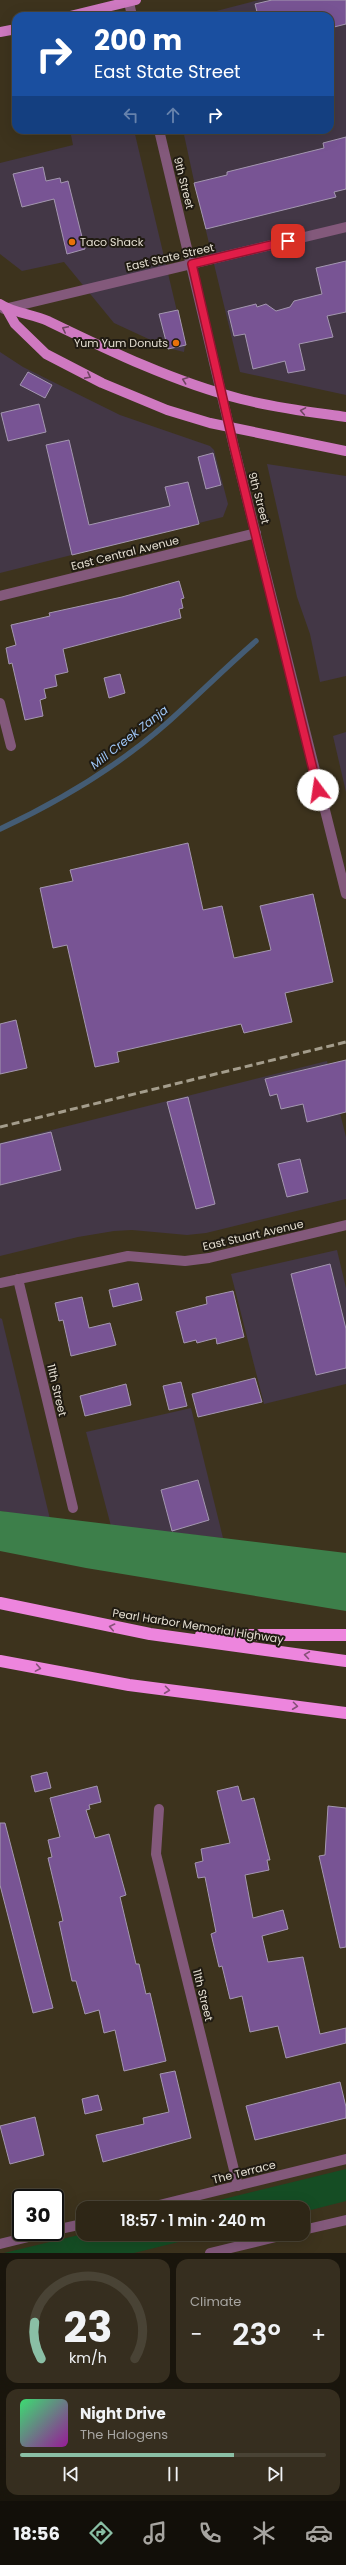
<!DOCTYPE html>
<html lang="en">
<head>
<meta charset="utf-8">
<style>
	:root { --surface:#2e2616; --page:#362e1f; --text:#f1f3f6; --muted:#a7a5a1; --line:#494335; --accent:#8abfa5 }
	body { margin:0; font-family:Poppins,sans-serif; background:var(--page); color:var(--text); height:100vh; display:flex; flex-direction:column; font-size:15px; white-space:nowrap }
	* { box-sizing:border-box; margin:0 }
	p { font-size:13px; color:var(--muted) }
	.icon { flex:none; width:22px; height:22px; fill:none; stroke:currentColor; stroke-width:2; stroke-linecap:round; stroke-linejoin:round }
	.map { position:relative; height:2253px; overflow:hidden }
	.panel { display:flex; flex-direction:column; gap:6px; padding:6px; background:#19150c; flex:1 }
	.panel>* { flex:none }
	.banner { position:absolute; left:12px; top:12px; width:322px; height:122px; border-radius:12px; box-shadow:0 4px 16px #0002,0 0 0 1px var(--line); background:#1a4fa0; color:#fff; overflow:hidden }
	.speed { position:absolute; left:12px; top:2189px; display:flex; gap:8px; font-size:20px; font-weight:700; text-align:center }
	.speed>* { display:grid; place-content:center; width:52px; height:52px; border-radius:50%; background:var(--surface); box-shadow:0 4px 16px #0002,0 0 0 1px var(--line); line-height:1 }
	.speed .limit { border:2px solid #111; border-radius:6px; background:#fff; color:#111 }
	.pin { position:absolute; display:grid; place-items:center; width:34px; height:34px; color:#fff; margin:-17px; border-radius:8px; box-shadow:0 2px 6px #0006 }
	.me { position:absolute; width:44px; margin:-22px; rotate:346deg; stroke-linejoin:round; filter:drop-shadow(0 0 3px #0008) }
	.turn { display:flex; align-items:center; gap:14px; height:84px; padding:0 16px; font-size:18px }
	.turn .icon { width:52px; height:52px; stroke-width:2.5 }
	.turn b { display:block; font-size:28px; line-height:34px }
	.lanes { display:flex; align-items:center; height:38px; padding:0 16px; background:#0003; justify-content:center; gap:20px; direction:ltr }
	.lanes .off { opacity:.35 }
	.big { font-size:30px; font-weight:600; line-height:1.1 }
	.panel .widget { flex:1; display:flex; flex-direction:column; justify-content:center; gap:6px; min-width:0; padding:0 14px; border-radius:12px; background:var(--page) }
	.panel .dial { align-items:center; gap:0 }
	.dial svg { height:104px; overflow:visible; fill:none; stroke:var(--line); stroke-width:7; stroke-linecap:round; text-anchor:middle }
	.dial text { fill:var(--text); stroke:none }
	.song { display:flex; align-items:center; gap:12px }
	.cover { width:48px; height:48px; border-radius:6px; background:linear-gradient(135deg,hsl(140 70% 55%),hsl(300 70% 35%)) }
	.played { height:4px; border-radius:2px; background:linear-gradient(90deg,var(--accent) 70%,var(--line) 70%) }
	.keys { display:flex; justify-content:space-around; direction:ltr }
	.heat { display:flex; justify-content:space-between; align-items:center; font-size:22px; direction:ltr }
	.panel .tiles { flex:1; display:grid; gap:6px; grid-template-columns:1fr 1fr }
	.widget:last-child { grid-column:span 2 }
	.trip { position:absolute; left:76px; top:2201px; width:234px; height:40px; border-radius:12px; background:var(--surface); box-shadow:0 4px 16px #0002,0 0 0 1px var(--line); font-weight:600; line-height:40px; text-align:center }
	.menu { display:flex; height:64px; justify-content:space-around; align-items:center; background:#120f09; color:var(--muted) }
	.menu .icon { width:28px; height:28px }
	.menu .selected { color:var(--accent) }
	.menu b { font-size:18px; color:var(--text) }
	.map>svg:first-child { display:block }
	.commercial { fill:#433746 }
	.green { fill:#154d24 }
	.forest { fill:#3d7f4a }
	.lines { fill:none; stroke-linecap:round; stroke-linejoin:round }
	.stream { stroke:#445c74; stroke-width:5.5 }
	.building { fill:#785494; stroke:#a497b0 }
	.minor { stroke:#83597b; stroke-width:10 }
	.major { stroke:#cf79c1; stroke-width:10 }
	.highway { stroke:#ed85dd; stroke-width:12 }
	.rail { stroke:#a49d8c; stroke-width:3; stroke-dasharray:8 4; stroke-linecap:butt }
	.oneway { stroke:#6f4561 }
	.oneway2 { stroke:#865078 }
	.route-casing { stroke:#92132f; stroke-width:10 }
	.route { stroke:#e11d48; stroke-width:7 }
	.food-dot { fill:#e8710a; stroke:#201b12; stroke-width:1.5 }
	.labels { text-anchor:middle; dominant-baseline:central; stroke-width:4; stroke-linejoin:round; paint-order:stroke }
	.street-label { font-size:11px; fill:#e4ded1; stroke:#201b12 }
	.poi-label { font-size:11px; fill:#e4ded1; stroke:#201b12; text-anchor:start }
	.water-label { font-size:12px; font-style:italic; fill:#9fc7f7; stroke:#201b12 }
</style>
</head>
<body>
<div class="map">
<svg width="346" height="2253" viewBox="0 0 346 2253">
	<rect width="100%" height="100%" fill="#3d331d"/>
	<g class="commercial">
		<polygon points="259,0 346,0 346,395 240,372 194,181 183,130 330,130 330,16 197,16"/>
		<polygon points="70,130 134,130 185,345 184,352 168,348 114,323 64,262 22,271 0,254 0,163 73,145"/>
		<polygon points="0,352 23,367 120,415 210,446 214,450 228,504 223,517 0,573"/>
		<polygon points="267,464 346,476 346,676 320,682 310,634 297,597"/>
		<polygon points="346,732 346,792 333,736"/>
		<polygon points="327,1061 346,1137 346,1199 206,1233 187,1235 132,1230 114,1231 78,1237 0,1256 0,1143"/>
		<polygon points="337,1250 346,1288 346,1384 264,1404 231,1274"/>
		<polygon points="0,1318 2,1319 50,1519 0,1511"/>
		<polygon points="191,1408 223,1538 111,1526 86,1432"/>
	</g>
	<g class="green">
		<polygon points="346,2169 346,2201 303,2212 303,2208 187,2208"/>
		<polygon points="83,2234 211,2234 134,2253 4,2253"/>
	</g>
	<polygon class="forest" points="0,1511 346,1553 346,1611 86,1568 0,1551"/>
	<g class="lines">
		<path class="stream" d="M0,829C60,801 117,767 167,723C197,696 226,667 256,641"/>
	</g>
	<g class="building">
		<polygon points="272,0 346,0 346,24 330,28 330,16 258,16 255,4"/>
		<polygon points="346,137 346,189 334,192 336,197 206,229 194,183 227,175 227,172 324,148 323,143"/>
		<polygon points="43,167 46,181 60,178 61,183 68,181 85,249 67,254 54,199 22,207 13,174"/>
		<polygon points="346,261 346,312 327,316 333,337 299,344 305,370 288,373 285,361 253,369 245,334 234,336 228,311 256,304 257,307 266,304 276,311 290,307 294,301 322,294 316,268"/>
		<polygon points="178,310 186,345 168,349 159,314"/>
		<polygon points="28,372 52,385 45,398 20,385"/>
		<polygon points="39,404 46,432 8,441 1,413"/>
		<polygon points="69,440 89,525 170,506 165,487 188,482 199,524 72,555 46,445"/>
		<polygon points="213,453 221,485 206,489 198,457"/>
		<polygon points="179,581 184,598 181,599 183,608 179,609 181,618 63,649 68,672 55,675 57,686 44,689 46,698 40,700 43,716 25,720 12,663 9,664 6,648 16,645 11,625 50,616 49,613 122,597"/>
		<polygon points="120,674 125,693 109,698 104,678"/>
		<polygon points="188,843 203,910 222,906 234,958 271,950 260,906 313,894 333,982 285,993 292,1022 244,1033 241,1024 117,1052 119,1062 95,1067 67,945 53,948 40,888 73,881 70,870"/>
		<polygon points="16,1020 27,1068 0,1074 0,1024"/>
		<polygon points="346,1060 346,1112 307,1122 303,1104 281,1109 277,1094 270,1096 265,1079"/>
		<polygon points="188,1097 215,1204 196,1209 167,1102"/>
		<polygon points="51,1132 61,1170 0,1185 0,1144"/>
		<polygon points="300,1159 308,1192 287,1197 278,1164"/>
		<polygon points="330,1264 346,1329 346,1368 316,1375 291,1274"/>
		<polygon points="138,1283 142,1300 113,1307 109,1290"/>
		<polygon points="233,1291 244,1337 217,1344 216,1338 197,1343 196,1340 184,1343 176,1312 207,1304 206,1297"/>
		<polygon points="82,1297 89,1328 110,1323 116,1345 71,1356 63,1320 59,1321 55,1303"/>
		<polygon points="255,1378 262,1402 198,1417 192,1394"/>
		<polygon points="181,1382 187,1406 169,1410 163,1386"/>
		<polygon points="126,1384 131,1405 85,1416 80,1396"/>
		<polygon points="198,1480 209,1520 172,1531 161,1490"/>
		<polygon points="47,1772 51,1788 35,1792 31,1776"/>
		<polygon points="97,1786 101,1802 89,1805 90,1809 86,1810 95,1838 109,1834 126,1895 120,1897 136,1964 139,1964 146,1994 150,1993 166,2061 124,2071 115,2030 104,2033 99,2010 85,2014 76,1981 72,1981 59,1922 63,1921 48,1858 52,1857 48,1840 60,1837 50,1798"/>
		<polygon points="238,1786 242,1801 254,1798 270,1860 267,1860 269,1870 245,1875 253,1918 283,1910 288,1929 262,1936 268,1962 303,1957 320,2034 346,2028 346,2043 286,2058 278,2026 250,2032 242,1996 230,1999 222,1966 219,1967 211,1934 216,1932 205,1877 198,1878 195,1863 203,1861 201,1849 230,1843 217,1791"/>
		<polygon points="328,1806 346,1808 346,1947 340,1948 319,1856 325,1855"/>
		<polygon points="0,1823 5,1823 53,2008 33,2013 0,1885"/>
		<polygon points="175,2071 191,2138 103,2162 96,2135 144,2124 143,2118 169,2112 160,2074"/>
		<polygon points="340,2082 346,2107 346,2118 255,2140 246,2106"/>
		<polygon points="98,2095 102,2110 85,2114 82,2099"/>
		<polygon points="35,2117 44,2155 10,2164 0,2126"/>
	</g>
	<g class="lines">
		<g class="minor">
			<polyline points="129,2 132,16"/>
			<polyline points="159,130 234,447 346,894"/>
			<polyline points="4,309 346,227"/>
			<polyline points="0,596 256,533"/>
			<polyline points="0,703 11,746"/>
			<polyline points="18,1279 73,1508"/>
			<polyline points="0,1283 128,1256 185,1261 209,1258 346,1225"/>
			<polyline points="159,1809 156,1854 238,2186"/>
			<polyline points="147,2208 346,2159"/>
			<polyline points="55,2230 83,2224"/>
			<polyline points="303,2230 346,2220"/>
			<polyline points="0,2244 49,2232"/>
			<polyline points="210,2253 288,2234"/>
		</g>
		<g class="major">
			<polyline points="70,16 136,0"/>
			<polyline points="0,32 16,29"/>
			<path d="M0,304C13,313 33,314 48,321C110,351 174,382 241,399C276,408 311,412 346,417"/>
			<polyline points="6,308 15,324 46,354 102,383 167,410 210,423 346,451"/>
		</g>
		<g class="highway">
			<polyline points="0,1603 150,1634 346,1661"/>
			<polyline points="201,1635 346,1635"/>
			<polyline points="0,1661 129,1685 346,1713"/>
		</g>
		<polyline class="rail" points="0,1127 346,1042"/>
	</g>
	<defs><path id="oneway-chevron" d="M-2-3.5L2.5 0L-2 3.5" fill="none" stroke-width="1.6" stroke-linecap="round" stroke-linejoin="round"/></defs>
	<g class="oneway">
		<use href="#oneway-chevron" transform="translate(65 329) rotate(-153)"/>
		<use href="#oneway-chevron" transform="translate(88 376) rotate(28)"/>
		<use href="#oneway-chevron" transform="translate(185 380) rotate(-160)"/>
		<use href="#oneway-chevron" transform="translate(303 411) rotate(-170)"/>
	</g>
	<g class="oneway2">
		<use href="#oneway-chevron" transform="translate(112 1627) rotate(-168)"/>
		<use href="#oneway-chevron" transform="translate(307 1655) rotate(-172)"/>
		<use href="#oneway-chevron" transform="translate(38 1668) rotate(10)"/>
		<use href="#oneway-chevron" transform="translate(167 1690) rotate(7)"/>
		<use href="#oneway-chevron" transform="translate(295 1706) rotate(7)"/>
	</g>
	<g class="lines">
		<defs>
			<polyline id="route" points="288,241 192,264 234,447 318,790"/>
		</defs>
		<use href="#route" class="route-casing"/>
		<use href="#route" class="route"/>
	</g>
	<g class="food-dot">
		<circle cx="72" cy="242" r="4"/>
		<circle cx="176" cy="343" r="4"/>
	</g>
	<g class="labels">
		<g class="street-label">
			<text transform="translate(184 183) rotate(76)">9th Street</text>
			<text transform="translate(170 257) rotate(-13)">East State Street</text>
			<text transform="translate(259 498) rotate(75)">9th Street</text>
			<text transform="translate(125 553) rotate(-14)">East Central Avenue</text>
			<text transform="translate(253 1235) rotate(-13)">East Stuart Avenue</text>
			<text transform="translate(57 1390) rotate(77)">11th Street</text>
			<text transform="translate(198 1626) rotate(9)">Pearl Harbor Memorial Highway</text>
			<text transform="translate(203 1995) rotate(76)">11th Street</text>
			<text transform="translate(244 2172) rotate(-14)">The Terrace</text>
		</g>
		<g class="poi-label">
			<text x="80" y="242">Taco Shack</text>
			<text x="168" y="343" text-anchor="end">Yum Yum Donuts</text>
		</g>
		<g class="water-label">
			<text transform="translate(129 737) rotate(-38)">Mill Creek Zanja</text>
		</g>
	</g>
</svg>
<div class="speed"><div class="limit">30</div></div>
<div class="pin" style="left:288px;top:241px;background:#d93025"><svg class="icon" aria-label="arrive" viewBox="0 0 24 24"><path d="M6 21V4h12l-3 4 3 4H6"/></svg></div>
<svg class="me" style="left:318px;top:790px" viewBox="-20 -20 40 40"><circle r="19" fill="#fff"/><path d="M0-13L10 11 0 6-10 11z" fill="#e11d48"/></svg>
<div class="trip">18:57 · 1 min · 240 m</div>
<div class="banner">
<div class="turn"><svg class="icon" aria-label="right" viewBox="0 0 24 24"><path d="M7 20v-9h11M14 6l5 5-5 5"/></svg><div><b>200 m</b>East State Street</div></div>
<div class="lanes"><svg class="icon off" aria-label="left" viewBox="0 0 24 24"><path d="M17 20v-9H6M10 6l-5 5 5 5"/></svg><svg class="icon off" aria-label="ahead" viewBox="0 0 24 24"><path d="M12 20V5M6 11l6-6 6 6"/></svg><svg class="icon" aria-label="right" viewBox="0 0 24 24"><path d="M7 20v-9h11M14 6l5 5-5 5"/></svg></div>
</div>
</div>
<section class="panel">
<div class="tiles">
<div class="widget dial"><svg viewBox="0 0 100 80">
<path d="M14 69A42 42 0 1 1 86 69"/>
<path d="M14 69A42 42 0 0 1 9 41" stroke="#8abfa5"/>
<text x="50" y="56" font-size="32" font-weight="700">23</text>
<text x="50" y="72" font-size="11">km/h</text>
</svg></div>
<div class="widget"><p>Climate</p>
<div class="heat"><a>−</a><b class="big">23°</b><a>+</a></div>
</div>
<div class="widget">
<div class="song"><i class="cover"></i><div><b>Night Drive</b><p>The Halogens</p></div></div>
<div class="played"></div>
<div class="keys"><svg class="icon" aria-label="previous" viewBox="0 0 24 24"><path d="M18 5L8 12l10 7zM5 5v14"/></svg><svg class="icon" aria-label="pause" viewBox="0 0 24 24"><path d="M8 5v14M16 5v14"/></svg><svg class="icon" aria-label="next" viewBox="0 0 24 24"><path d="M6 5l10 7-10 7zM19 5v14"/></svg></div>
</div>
</div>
</section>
<nav class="menu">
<b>18:56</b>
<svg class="icon selected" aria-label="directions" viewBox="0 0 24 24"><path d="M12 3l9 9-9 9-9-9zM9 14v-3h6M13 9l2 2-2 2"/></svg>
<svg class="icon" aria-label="music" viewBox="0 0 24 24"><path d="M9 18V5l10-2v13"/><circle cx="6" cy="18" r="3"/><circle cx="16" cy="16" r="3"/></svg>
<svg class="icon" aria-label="phone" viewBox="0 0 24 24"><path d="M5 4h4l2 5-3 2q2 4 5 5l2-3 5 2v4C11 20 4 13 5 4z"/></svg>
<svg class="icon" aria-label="climate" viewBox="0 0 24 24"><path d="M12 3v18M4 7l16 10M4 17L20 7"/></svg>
<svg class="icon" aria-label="car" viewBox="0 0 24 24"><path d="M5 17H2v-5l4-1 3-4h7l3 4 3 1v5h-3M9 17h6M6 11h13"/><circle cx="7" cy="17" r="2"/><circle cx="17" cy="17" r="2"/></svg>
</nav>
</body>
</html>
